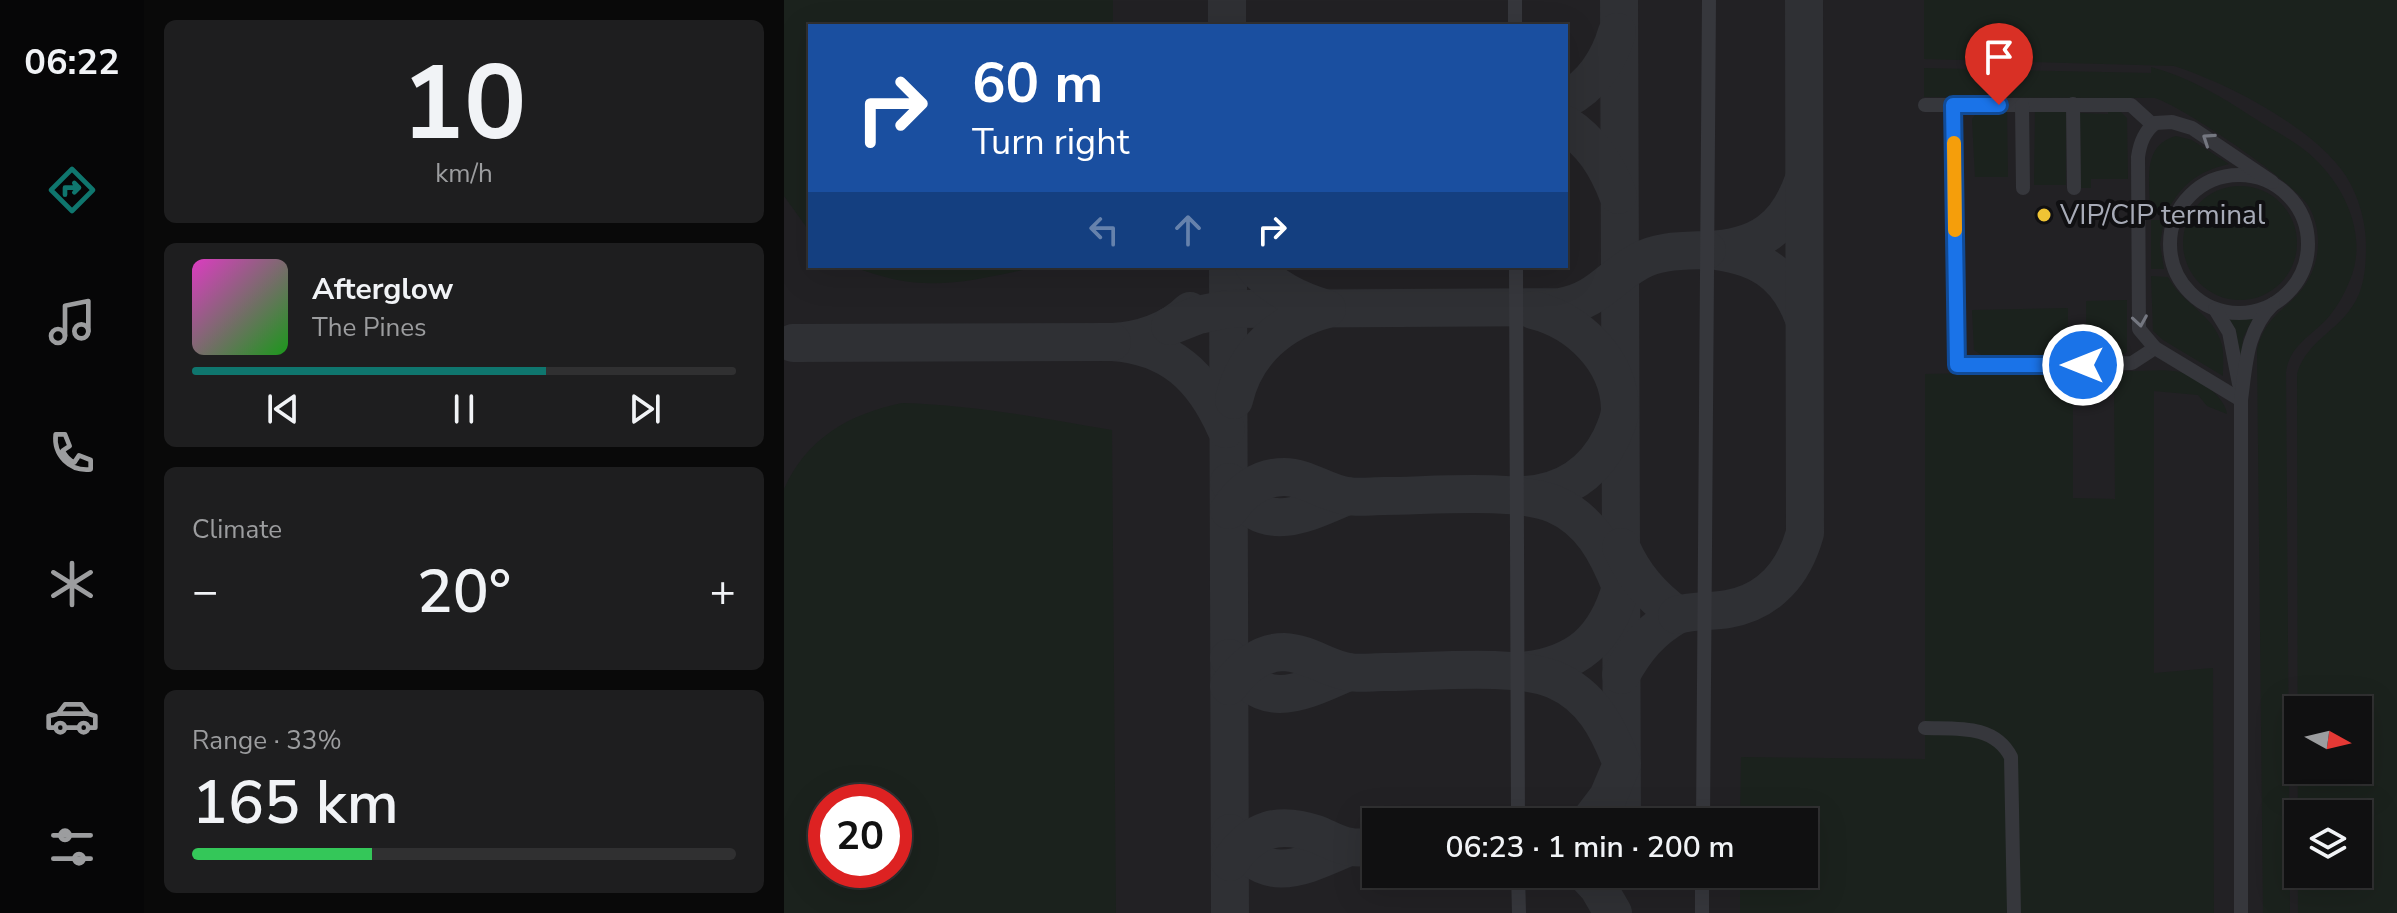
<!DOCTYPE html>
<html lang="en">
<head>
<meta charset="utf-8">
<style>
	:root { --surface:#101011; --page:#1e1e1f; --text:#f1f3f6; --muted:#9c9d9f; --line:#303031; --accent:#0f766e }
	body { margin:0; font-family:"Nunito Sans",sans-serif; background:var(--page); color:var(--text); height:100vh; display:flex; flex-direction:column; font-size:30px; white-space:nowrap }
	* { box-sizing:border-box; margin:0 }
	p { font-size:26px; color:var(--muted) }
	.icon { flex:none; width:44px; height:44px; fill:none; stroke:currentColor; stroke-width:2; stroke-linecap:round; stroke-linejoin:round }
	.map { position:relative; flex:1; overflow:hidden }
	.panel { display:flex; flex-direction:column; gap:20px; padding:20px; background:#090909; width:640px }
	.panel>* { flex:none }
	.banner { position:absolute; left:24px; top:24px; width:760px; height:244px; border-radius:0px; box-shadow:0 8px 32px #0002,0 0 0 2px var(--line); background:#1a4fa0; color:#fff; overflow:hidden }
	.needle { width:52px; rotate:98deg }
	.fabs { position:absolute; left:1500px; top:696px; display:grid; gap:16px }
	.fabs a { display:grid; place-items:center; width:88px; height:88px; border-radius:0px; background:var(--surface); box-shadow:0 8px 32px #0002,0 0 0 2px var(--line); font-size:40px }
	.speed { position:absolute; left:24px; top:784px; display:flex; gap:16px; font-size:40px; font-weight:700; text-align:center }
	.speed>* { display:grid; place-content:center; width:104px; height:104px; border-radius:50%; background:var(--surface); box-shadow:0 8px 32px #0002,0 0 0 2px var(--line); line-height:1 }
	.speed .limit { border:12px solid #d22; background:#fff; color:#111 }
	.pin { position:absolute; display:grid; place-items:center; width:68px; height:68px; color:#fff; margin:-82px -34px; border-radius:50% 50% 50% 0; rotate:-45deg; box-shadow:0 0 8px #0007 }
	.pin .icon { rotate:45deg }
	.me { position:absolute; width:88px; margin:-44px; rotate:270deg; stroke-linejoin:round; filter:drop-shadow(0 0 6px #0008) }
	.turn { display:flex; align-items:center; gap:28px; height:168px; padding:0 32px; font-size:36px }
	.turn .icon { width:104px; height:104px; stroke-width:2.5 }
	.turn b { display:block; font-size:56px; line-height:68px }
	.lanes { display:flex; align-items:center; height:76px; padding:0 32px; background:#0003; justify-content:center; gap:40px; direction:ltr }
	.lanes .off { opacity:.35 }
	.big { font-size:60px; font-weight:600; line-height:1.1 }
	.panel .widget { flex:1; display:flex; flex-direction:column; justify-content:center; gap:12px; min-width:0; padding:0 28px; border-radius:12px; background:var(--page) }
	.panel .dial { align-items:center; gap:0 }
	.dial b { font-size:104px; line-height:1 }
	.song { display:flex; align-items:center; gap:24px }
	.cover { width:96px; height:96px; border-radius:12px; background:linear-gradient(135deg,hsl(310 70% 55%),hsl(120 70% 35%)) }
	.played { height:8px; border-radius:4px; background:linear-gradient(90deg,var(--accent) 65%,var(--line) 65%) }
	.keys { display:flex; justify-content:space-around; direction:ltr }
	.heat { display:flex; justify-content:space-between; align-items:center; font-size:44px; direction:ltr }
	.charge { height:12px; border-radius:6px; background:linear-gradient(90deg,#34c759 33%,var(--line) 0) }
	.trip { position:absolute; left:578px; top:808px; width:456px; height:80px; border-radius:0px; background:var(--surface); box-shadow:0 8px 32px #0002,0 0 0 2px var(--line); font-weight:600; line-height:80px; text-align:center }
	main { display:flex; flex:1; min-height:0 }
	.tab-bar { display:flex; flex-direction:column; width:144px; justify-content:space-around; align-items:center; background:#060607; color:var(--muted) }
	.tab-bar .icon { width:56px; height:56px }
	.tab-bar .selected { color:var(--accent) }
	.tab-bar b { font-size:36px; color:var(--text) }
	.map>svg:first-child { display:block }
	.built { fill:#222124; fill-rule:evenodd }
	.green { fill:#1b221d; fill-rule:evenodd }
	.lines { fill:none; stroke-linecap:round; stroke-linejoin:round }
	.taxiway { stroke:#2f3034; stroke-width:38 }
	.minor { stroke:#36373c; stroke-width:14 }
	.oneway { stroke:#747780 }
	.route-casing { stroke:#114b97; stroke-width:20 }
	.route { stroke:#1a73e8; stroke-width:14 }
	.slow { stroke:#f59e0b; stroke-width:14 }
	.poi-dot { fill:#f0c434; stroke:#101012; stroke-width:3 }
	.labels { text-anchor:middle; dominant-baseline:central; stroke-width:8; stroke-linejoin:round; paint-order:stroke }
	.poi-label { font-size:28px; fill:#a7abb7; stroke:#101012; text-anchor:start }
</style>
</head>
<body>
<main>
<nav class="tab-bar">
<b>06:22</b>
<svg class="icon selected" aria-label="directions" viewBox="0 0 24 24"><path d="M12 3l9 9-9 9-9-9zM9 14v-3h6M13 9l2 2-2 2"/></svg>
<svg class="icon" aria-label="music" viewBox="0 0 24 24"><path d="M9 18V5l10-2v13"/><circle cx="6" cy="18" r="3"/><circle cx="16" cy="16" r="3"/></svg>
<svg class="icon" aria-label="phone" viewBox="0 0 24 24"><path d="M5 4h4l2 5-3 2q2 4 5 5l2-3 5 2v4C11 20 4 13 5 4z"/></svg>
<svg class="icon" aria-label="climate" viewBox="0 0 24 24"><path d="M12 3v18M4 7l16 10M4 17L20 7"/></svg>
<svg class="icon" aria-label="car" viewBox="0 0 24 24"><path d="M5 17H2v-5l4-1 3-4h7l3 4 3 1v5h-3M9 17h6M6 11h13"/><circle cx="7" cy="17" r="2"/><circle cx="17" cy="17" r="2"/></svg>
<svg class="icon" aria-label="filters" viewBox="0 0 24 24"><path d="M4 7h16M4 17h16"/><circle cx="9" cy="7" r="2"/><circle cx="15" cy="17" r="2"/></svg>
</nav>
<section class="panel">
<div class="widget dial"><b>10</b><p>km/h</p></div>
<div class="widget">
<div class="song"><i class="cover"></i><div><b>Afterglow</b><p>The Pines</p></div></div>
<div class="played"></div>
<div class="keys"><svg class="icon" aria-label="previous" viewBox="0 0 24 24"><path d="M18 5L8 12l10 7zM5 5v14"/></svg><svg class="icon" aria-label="pause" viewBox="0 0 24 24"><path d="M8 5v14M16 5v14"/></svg><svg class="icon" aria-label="next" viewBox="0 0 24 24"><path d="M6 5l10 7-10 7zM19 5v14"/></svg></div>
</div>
<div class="widget"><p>Climate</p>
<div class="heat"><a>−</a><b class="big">20°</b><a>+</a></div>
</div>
<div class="widget"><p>Range · 33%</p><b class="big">165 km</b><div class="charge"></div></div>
</section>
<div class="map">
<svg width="1613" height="913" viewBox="0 0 1613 913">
	<rect width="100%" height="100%" fill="#151517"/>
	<path class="built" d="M0,0H1613V913H0ZM26,26H782V266H26ZM1514,710H1574V770H1514ZM42,802H110V870H42ZM1514,814H1574V874H1514ZM592,822H1020V874H592Z"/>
	<g class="green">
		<polygon points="0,0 329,0 329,26 26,26 26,232 0,196"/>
		<path d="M1140,0H1613V913H1514L1513,374C1523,338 1560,330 1575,294C1581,279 1582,262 1582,246C1582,222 1575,197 1562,176C1531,128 1443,83 1390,66L1140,59ZM1514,710H1574V770H1514ZM1514,814H1574V874H1514Z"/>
		<path d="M1367,67C1405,77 1438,97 1470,118C1490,131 1514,142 1531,159C1562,189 1584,237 1566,280C1560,295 1552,309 1541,321C1524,338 1506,346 1502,372L1506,913H1479L1473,350C1483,308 1513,308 1528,272C1537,251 1536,226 1525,207C1511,182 1399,107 1371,98L1140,97V68L1367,73Z"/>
		<polygon points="1324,109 1336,111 1343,118 1344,179 1307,179 1307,188 1297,188 1296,113 1324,114"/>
		<polygon points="1251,110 1282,110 1282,185 1250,185"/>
		<polygon points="1194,111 1223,111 1224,177 1191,177 1188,119"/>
		<path d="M1392,136L1408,140L1445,164C1414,171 1396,185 1382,214L1366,213C1367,183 1356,146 1392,136Z"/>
		<circle cx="1456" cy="243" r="57"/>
		<polygon points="1367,220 1380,220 1376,244 1380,269 1367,269"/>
		<path d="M68,266H258C183,281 142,296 68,266Z"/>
		<path d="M1367,276L1384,277C1398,304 1430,314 1438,345C1440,355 1439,366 1439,376L1379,340L1369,331Z"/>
		<polygon points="1343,300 1343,352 1336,356 1302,356 1302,301"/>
		<polygon points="1284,308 1284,356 1199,356 1190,350 1188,310"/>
		<polygon points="1444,316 1469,318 1459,338 1457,359 1452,331"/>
		<path d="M1289,371V498L1331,499L1330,389L1336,388V371C1354,372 1378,368 1396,372C1412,376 1441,396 1443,414L1423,406L1414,395L1370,391V673L1429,668L1430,913H956V874H1020V822H956L957,757L1141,759V374Z"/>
		<path d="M118,403C190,405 258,418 328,430L332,913H0V489C23,438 65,414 118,403ZM42,802H110V870H42Z"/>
	</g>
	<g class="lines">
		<g class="taxiway">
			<polyline points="443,0 443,26"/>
			<polyline points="835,0 838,822"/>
			<path d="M782,99C808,86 825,60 833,32"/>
			<path d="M782,125C808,142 823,166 834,195"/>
			<path d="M1020,179C1003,228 975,248 923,250C972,254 1003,272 1020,319"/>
			<polyline points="444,266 446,913"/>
			<path d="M406,311C386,331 356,341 328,342C387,346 419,377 442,429"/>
			<path d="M386,326L414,315L444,309L777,307C814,300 824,279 854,262C874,250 901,251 923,250"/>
			<polyline points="9,343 328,342"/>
			<path d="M450,400C461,352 497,321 543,309C516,301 489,289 470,266"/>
			<path d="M445,482C476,537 517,516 563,496"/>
			<path d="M740,495C780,493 809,474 827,438C831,429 836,418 836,409C835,360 794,321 749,310"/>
			<path d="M445,510C458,491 475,477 500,477C523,477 541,493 563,496C575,498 588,496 600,496C645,496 730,488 770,504C807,520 823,552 837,587C822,640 793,665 738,671"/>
			<path d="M837,547C850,576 867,596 893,615C867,630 852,648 837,675"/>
			<path d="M893,615C910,610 927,612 944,609C986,602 1010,572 1021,533L1020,0"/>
			<path d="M445,658C478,714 516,693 564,672"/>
			<path d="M445,686C459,667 476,652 500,652C524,653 542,668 564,672C576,674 589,672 601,672C646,672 732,663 771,680C808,696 824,728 838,764L824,797L805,822"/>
			<path d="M446,833C480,888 516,868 565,847"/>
			<path d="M446,862C468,829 494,821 532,834C543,838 555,846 567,847C575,848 584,847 592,847"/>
			<polyline points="802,874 814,887 829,913"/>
		</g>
		<g class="minor">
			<polyline points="731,0 731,26"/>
			<polyline points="1289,104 1290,188"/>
			<polyline points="1141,105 1347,105 1369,125"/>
			<polyline points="1169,105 1173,365 1348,363 1371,348"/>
			<polyline points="1238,105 1239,188"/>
			<circle cx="1455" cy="244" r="69"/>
			<polyline points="732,266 734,822"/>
			<polyline points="1431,309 1445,332 1455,384"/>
			<path d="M1457,400L1371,348L1355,329L1354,157C1356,143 1360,132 1371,123L1388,122L1408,128L1488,182"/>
			<path d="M1141,728C1173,729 1210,724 1227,757L1230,913"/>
			<polyline points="919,822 925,0"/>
			<polyline points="734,874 735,913"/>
			<polyline points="918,913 918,874"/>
			<path d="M1457,913V400C1462,364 1462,331 1489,304"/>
		</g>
	</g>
	<defs><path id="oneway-chevron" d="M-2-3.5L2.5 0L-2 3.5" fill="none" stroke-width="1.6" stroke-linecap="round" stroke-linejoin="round" transform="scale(2)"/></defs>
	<g class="oneway">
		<use href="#oneway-chevron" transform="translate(1424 139) rotate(-146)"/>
		<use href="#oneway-chevron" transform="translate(1356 321) rotate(81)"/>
	</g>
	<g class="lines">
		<defs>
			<polyline id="route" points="1215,105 1169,105 1173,365 1299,365"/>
		</defs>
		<use href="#route" class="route-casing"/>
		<use href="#route" class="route"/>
		<polyline class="slow" points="1170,143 1171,230"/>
	</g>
	<circle class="poi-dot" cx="1260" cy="215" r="8"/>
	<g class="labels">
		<g class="poi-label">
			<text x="1276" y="215">VIP/CIP terminal</text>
		</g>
	</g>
</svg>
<div class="fabs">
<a><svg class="needle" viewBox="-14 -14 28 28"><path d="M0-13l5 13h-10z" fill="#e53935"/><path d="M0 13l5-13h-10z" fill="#9c9d9f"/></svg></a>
<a><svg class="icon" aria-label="layers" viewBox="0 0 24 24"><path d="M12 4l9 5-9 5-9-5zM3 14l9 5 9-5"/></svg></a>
</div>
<div class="speed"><div class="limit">20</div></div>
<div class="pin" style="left:1215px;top:105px;background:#d93025"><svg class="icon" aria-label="arrive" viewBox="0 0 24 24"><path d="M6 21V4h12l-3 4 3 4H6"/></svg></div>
<svg class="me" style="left:1299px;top:365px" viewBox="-20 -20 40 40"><circle r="17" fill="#1a73e8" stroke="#fff" stroke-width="3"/><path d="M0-11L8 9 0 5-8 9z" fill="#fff"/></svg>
<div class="trip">06:23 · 1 min · 200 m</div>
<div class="banner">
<div class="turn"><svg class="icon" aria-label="right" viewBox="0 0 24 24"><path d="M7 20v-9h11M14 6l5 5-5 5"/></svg><div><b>60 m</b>Turn right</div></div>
<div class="lanes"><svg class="icon off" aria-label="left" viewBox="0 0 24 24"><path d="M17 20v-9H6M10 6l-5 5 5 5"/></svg><svg class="icon off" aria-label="ahead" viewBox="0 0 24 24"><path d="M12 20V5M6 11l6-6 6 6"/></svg><svg class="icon" aria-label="right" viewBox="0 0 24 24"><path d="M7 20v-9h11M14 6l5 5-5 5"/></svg></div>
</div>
</div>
</main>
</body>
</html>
